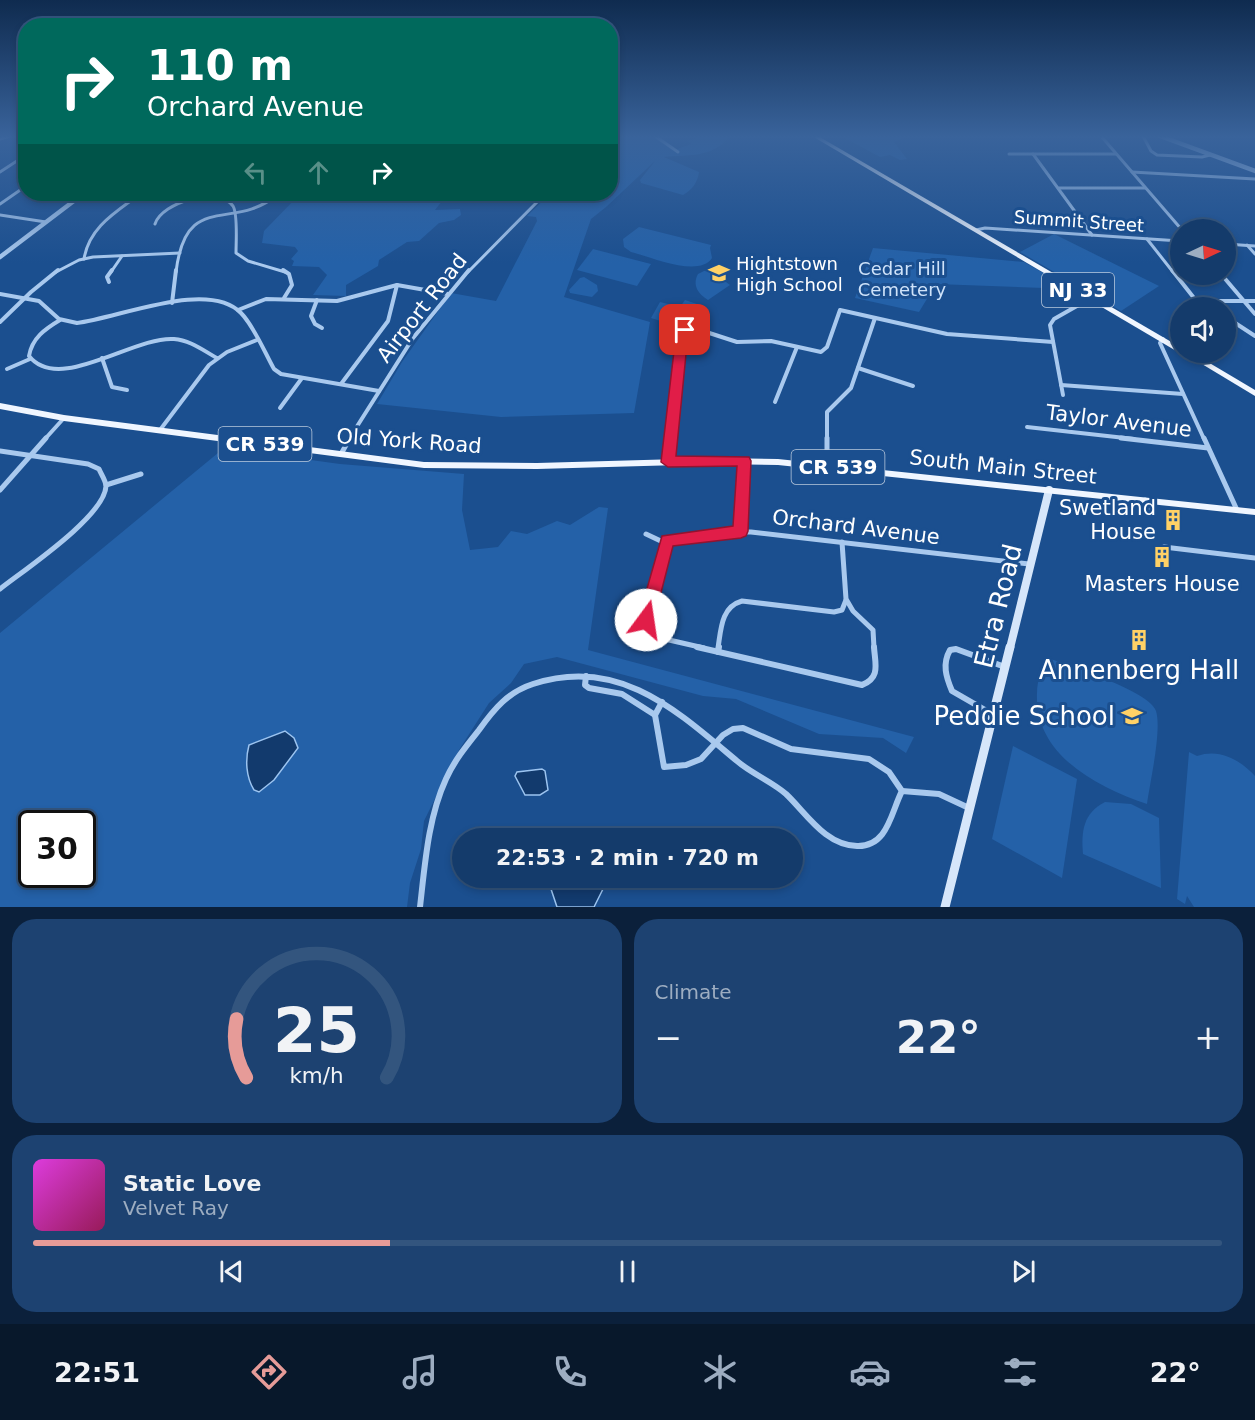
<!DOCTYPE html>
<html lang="en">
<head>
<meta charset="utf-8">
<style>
	:root { --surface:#143b6b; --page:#1d4271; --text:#f1f3f6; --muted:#9dadc1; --line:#33557e; --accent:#e69b98 }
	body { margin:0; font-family:"DejaVu Sans",sans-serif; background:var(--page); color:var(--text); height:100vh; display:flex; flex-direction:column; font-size:22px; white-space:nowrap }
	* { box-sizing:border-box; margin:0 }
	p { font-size:20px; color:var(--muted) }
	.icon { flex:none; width:33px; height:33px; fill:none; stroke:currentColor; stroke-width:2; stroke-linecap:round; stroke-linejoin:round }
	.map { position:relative; height:907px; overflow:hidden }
	.side { display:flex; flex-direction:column; gap:12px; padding:12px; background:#0b203b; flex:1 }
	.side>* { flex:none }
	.top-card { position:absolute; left:18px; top:18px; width:600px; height:183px; border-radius:24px; box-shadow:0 3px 9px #0003,0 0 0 2px var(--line); background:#00695c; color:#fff; overflow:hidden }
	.needle { width:39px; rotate:86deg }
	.controls { position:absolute; left:1170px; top:219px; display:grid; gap:12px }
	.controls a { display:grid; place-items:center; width:66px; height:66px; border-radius:50%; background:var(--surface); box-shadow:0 3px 9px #0003,0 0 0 2px var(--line); font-size:30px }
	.speed { position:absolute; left:18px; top:810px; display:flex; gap:12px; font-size:30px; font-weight:700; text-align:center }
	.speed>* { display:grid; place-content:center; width:78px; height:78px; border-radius:50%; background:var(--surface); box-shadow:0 3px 9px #0003,0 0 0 2px var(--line); line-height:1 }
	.speed .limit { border:3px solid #111; border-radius:9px; background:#fff; color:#111 }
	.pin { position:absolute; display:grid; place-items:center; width:51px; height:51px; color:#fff; margin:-26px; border-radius:12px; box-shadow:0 3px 9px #0006 }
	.me { position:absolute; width:66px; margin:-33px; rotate:14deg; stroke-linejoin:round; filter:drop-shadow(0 0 4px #0008) }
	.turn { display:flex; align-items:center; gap:21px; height:126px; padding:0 30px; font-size:27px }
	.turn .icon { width:78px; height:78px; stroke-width:2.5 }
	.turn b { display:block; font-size:42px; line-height:51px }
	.lanes { display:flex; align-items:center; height:57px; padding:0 30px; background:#0003; justify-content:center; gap:30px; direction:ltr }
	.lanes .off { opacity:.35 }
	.big { font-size:45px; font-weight:700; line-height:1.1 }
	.side .widget { flex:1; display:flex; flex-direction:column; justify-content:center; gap:9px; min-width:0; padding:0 21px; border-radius:24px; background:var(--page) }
	.side .dial { align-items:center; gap:0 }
	.dial svg { height:156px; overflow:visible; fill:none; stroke:var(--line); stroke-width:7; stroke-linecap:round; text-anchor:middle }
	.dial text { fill:var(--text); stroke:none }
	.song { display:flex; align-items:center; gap:18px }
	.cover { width:72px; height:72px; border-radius:9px; background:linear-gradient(135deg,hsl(300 70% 55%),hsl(330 70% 35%)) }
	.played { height:6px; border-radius:3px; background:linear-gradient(90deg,var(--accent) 30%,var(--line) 30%) }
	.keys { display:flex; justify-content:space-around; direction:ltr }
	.heat { display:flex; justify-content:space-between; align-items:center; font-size:33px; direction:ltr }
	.side .tiles { flex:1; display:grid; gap:12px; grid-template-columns:1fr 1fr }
	.widget:last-child { grid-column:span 2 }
	.trip { position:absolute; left:452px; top:828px; width:351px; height:60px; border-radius:30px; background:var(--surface); box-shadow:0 3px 9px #0003,0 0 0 2px var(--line); font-weight:700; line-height:60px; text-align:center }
	.tabs { display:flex; height:96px; justify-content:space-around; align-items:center; background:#08182b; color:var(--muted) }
	.tabs .icon { width:42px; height:42px }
	.tabs .selected { color:var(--accent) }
	.tabs b { font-size:27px; color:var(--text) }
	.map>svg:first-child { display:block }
	.green { fill:#2461a8; fill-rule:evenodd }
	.water { fill:#123a6d; stroke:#9cc4f0; stroke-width:1.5 }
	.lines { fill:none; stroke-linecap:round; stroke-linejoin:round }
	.minor-far3 { stroke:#a9c9ee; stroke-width:3 }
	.minor-far2 { stroke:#a9c9ee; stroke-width:4 }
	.minor-far1 { stroke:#a9c9ee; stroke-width:5 }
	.minor { stroke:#a9c9ee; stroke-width:6 }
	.tertiary { stroke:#a9c9ee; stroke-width:4.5 }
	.secondary-far1 { stroke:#d6e6fa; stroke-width:8 }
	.secondary { stroke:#d6e6fa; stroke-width:9 }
	.primary { fill:#f0f6ff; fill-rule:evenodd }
	.route { fill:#e11d48; stroke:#92132f; stroke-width:1.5 }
	.labels { text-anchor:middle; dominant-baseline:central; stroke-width:6; stroke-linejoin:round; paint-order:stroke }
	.far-street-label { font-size:18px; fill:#fff; stroke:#1b4f8f }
	.far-poi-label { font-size:18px; fill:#fff; stroke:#1b4f8f; text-anchor:start }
	.far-park-label { font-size:18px; fill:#cfe3fa; stroke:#1b4f8f }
	.shield { fill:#1b4f8f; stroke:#bbcadd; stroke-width:1.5 }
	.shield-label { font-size:20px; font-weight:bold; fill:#fff }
	.street-label { font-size:21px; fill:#fff; stroke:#1b4f8f }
	.poi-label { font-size:21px; fill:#fff; stroke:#1b4f8f; text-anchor:end }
	.near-street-label { font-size:26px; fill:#fff; stroke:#1b4f8f }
	.near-poi-label { font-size:26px; fill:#fff; stroke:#1b4f8f }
</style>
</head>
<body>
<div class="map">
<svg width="1255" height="907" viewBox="0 0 1255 907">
	<rect width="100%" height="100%" fill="#1b4f8f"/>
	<g class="green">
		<path d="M611,136H655L675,150L691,144L688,141L703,136H730C711,159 690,154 664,157L699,172C698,182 692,190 683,195L641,183L640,180L655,161L606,207L591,219L564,297L650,322L634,413L501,417L377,404L402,362L451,293L496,301L537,221L536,217L527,216L550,194H610Z"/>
		<polygon points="841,136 908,136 894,142 907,159 900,160 890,155 880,157"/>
		<polygon points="300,194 443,194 442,201 435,210 460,209 461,215 454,220 439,223 419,241 407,242 379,260 378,266 346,285 346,296 313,295 327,275 319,267 292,266 294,261 291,259 298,251 295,247 262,243 264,231"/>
		<path d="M639,227L711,245L710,248L712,258C699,278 651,257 631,252L624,247L623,239Z"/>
		<polygon points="1054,234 1159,286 1121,311 1020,252"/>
		<polygon points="873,248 1024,262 1072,289 936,284 919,312 855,298"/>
		<polygon points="593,249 651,264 637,286 577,270"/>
		<path d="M708,269L730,285L708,300C698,294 692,285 698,274Z"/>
		<polygon points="584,277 597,285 598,291 592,297 570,293 569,290 580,278"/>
		<polygon points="685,300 703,306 695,322 675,317 670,324 651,318 660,302 680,307"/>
		<path d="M224,448L340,464L464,474L462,510L470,550L498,547L511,531L527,534L557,521L570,525L599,507L608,508L588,650L914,737L906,753L883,738L819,734L736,699L703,696L557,657L524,664L511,683L489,703L459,750L424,821L421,849L410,883L407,907H0V633ZM32,824H82V874H32Z"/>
		<path d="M1045,657C1067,665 1150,691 1156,711C1162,730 1150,782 1147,804C1097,787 1034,755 1037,693C1037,681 1042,669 1045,657Z"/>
		<polygon points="1013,746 1077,779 1062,878 992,839"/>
		<path d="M1189,752L1197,756C1220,748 1240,760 1255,776V907H1194L1187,896L1185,904L1177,899Z"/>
		<path d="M1105,802L1131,804L1159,818L1161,888L1083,854C1081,832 1083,813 1105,802Z"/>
	</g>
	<g class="water">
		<path d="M285,731L294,738L298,748L274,780L259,792L254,790C246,777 245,760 249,745Z"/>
		<polygon points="542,769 545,771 548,790 540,795 525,795 515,776 517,772"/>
		<polygon points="555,878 605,878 606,883 594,907 557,907 550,886"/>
	</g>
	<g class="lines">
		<g class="minor-far3">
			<polyline points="655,136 678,152"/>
			<polyline points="1101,136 1182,230"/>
			<polyline points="1143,136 1151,151 1157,155 1202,157 1210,155"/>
			<polyline points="0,139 10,136"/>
			<polyline points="1009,154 1116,154"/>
			<polyline points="1033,154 1092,235"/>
			<polyline points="0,172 26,155"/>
			<polyline points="1132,172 1255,179"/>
			<polyline points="1059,188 1145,188"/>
			<polyline points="484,194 495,196 506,194"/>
			<polyline points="0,204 26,186"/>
			<polyline points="0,215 46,222"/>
			<path d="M155,224C162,202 218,186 233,206C238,214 236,242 236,253L248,261L285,272"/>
			<polyline points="976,230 985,228 1180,241"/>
			<polyline points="1147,239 1173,272"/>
			<polyline points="1226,244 1255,246"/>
			<polyline points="1247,245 1255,254"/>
			<path d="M84,259C89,227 116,212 140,194"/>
			<polyline points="56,272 79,260 93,257 180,253"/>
			<polyline points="111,272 122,256"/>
			<path d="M176,272C186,189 233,233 278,194"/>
			<polyline points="468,272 545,194"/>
		</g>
		<g class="minor-far2">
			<polyline points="283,270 289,274 292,285 284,298"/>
			<polyline points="1172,270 1194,298 1209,308"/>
			<polyline points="1221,274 1255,314"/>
			<polyline points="109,282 107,277 112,270"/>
			<path d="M0,294L39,301L59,319L77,323C119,318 208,279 241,313C254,326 265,353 274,369L281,374L379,391"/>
			<polyline points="317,300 311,316 315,324 322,328"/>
			<polyline points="1202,301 1255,301"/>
			<polyline points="172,303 176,270"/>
			<polyline points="238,310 266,299 337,301 397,285 448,294"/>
			<polyline points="1226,317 1255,336"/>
			<path d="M60,320C45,329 32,338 29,356C59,394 133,336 174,339C190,340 204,351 217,358"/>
			<polyline points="0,322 31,292 58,270"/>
			<polyline points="1163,339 1160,343 1204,439"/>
			<polyline points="102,358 112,387 127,390"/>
			<polyline points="858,368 913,386"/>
			<polyline points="7,369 30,359"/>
			<polyline points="341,384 388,321 397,285"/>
			<polyline points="1061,385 1183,394"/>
			<polyline points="1063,395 1050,325 1054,319 1091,298"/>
			<polyline points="775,402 797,347"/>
			<polyline points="280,408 302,378"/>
			<polyline points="1027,427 1134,439"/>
			<polyline points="160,430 209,365 227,352 257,340"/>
			<polyline points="45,439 64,418"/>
			<polyline points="349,439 413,338 469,270"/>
			<polyline points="670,439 682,334 687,329 697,329 737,342 771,341 821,352 827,347 840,310 947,334 1053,342"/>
			<polyline points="827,439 827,412 851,388 875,318"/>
		</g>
		<g class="minor-far1">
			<polyline points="827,438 827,466"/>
			<polyline points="1121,438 1208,448"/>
			<polyline points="1204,438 1237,510"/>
			<path d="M0,451L88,464L99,469C101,474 106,481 106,486C105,516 24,570 0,589"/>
			<polyline points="341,454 350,438"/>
			<polyline points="668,462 671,438"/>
			<polyline points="106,485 141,474"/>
			<polyline points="0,490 46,438"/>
			<polyline points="1145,500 1151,511"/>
			<polyline points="741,531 744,461"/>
			<polyline points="646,534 665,543"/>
			<polyline points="842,542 846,599 853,611 873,630 874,648"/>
			<polyline points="665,543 646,620 649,630 656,637 704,648"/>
			<polyline points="665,543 671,539 728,532 751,532 1029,564"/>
			<polyline points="1164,547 1255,558"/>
			<path d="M718,648C721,629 721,607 742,601L834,612L842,610L846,600"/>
		</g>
		<g class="minor">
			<path d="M697,647L862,685C881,677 875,664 874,647"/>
			<polyline points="718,652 719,647"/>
			<polyline points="586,676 585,685 589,688 622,694 655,715"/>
			<polyline points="662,702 655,715 664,767 686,765 701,759 723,735 733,729 743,728 791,749 869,759 889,772 902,791"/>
			<path d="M992,714L952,691C946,677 942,664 950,650L956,649L1005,667"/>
			<path d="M420,907C425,864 428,818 446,779C454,761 467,745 479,730C494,709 508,692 533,684C619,656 676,710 737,761C752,774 771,781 786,794C807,814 825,845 857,846C888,847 891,812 902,791L939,794L969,808"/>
		</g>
		<g class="tertiary">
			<polyline points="1160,136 1255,171"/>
			<polyline points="0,257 83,194"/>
		</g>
		<polyline class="secondary-far1" points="1010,648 1049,490"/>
		<polyline class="secondary" points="945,907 1010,647"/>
		<g class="primary">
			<polygon points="812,136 818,136 1180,347 1180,352 1178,352"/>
			<polygon points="1182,352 1191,352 1255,390 1255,396"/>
			<polygon points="0,403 64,415 424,462 537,463 715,458 778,459 1255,509 1255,515 778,465 715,464 537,469 424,468 64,421 0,409"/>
		</g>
	</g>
	<linearGradient id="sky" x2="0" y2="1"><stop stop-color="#0f2b4f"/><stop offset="0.52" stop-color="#39639b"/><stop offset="1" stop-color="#39639b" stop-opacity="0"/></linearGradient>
	<rect width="1255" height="263" fill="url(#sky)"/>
	<polygon class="route" points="685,326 691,330 688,334 676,456 749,457 751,461 748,531 746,536 741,538 673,546 654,620 652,625 646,627 640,625 638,620 662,536 733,526 737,466 668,467 661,462 676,334 681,327"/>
	<defs>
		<symbol id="school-bare" viewBox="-9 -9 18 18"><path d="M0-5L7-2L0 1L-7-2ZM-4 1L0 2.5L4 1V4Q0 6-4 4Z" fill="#ffd166" stroke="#1b4f8f" stroke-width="2.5" paint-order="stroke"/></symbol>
		<symbol id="building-bare" viewBox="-9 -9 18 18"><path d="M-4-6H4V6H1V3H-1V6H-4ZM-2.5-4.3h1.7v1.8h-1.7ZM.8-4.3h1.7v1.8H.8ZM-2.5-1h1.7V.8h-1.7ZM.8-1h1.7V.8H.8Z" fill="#ffd166" stroke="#1b4f8f" stroke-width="2.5" paint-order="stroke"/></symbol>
	</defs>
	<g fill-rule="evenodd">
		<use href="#school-bare" x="704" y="258" width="30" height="30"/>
		<use href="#building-bare" x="1158" y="505" width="30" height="30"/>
		<use href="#building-bare" x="1147" y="542" width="30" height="30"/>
		<use href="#building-bare" x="1124" y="625" width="30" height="30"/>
		<use href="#school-bare" x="1117" y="701" width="30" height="30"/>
	</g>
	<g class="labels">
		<g class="far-street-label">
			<text transform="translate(1079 221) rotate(4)">Summit Street</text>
		</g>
		<g class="far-poi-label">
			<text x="736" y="263">Hightstown<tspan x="736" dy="21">High School</tspan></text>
		</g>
		<g class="far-park-label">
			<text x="902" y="268">Cedar Hill<tspan x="902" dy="21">Cemetery</tspan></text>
		</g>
		<g class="shield">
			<rect x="1042" y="273" width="72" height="34" rx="4.5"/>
			<rect x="218.5" y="427" width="93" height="34" rx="4.5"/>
			<rect x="791.5" y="450" width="93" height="34" rx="4.5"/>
		</g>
		<g class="shield-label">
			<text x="1078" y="290">NJ 33</text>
			<text x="265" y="444">CR 539</text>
			<text x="838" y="467">CR 539</text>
		</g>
		<g class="street-label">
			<text transform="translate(422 308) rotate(-52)">Airport Road</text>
			<text transform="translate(1119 421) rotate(7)">Taylor Avenue</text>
			<text transform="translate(409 441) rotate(4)">Old York Road</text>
			<text transform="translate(1003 467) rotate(6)">South Main Street</text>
			<text transform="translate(856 527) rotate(7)">Orchard Avenue</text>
		</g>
		<g class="poi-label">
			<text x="1156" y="508">Swetland<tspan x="1156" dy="24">House</tspan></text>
			<text x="1162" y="584" text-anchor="middle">Masters House</text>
		</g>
		<g class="near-street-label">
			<text transform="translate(998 606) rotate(-76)">Etra Road</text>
		</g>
		<g class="near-poi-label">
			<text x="1139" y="670">Annenberg Hall</text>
			<text x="1115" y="716" text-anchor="end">Peddie School</text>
		</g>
	</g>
</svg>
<div class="controls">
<a><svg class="needle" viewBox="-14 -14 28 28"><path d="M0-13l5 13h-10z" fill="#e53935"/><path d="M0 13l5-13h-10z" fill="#9dadc1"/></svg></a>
<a><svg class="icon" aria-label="sound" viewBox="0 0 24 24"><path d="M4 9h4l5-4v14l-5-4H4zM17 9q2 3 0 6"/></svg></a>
</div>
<div class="speed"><div class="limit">30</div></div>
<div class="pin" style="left:685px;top:330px;background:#d93025"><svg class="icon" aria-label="arrive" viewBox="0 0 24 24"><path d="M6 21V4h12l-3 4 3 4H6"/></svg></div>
<svg class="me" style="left:646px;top:620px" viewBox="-20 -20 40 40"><circle r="19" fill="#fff"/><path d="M0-13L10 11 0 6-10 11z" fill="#e11d48"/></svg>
<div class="trip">22:53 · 2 min · 720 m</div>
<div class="top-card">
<div class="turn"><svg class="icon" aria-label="right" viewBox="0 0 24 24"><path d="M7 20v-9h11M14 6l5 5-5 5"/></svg><div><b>110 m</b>Orchard Avenue</div></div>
<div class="lanes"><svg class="icon off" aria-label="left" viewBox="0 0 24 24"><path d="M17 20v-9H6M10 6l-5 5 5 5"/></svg><svg class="icon off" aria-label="ahead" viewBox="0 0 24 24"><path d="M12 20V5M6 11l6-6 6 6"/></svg><svg class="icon" aria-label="right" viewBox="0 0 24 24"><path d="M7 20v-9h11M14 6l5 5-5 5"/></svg></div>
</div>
</div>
<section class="side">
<div class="tiles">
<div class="widget dial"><svg viewBox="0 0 100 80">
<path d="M14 69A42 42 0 1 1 86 69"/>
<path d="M14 69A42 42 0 0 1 9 39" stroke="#e69b98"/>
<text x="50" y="56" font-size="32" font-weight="700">25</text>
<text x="50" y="72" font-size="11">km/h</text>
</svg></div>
<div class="widget"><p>Climate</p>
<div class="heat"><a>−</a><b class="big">22°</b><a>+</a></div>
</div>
<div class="widget">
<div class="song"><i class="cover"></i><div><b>Static Love</b><p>Velvet Ray</p></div></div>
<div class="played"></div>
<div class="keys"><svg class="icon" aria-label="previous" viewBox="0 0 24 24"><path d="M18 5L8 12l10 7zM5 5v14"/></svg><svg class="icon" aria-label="pause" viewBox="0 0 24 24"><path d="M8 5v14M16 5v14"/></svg><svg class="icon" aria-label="next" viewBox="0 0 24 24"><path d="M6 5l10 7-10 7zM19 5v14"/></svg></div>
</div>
</div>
</section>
<nav class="tabs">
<b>22:51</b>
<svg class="icon selected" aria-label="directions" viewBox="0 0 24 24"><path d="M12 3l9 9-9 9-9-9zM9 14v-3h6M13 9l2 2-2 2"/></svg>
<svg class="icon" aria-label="music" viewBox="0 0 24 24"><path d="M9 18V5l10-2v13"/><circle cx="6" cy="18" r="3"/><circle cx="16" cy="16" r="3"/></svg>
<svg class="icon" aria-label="phone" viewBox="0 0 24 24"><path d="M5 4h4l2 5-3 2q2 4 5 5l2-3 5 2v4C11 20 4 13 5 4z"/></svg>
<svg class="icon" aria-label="climate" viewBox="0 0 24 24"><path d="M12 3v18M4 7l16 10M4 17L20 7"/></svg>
<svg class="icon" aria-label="car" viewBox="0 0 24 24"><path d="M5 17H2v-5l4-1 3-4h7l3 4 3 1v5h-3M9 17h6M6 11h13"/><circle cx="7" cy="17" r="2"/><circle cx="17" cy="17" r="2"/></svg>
<svg class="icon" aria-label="filters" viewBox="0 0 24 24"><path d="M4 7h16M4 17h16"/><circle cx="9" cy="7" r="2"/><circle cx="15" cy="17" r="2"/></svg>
<b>22°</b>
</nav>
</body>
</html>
